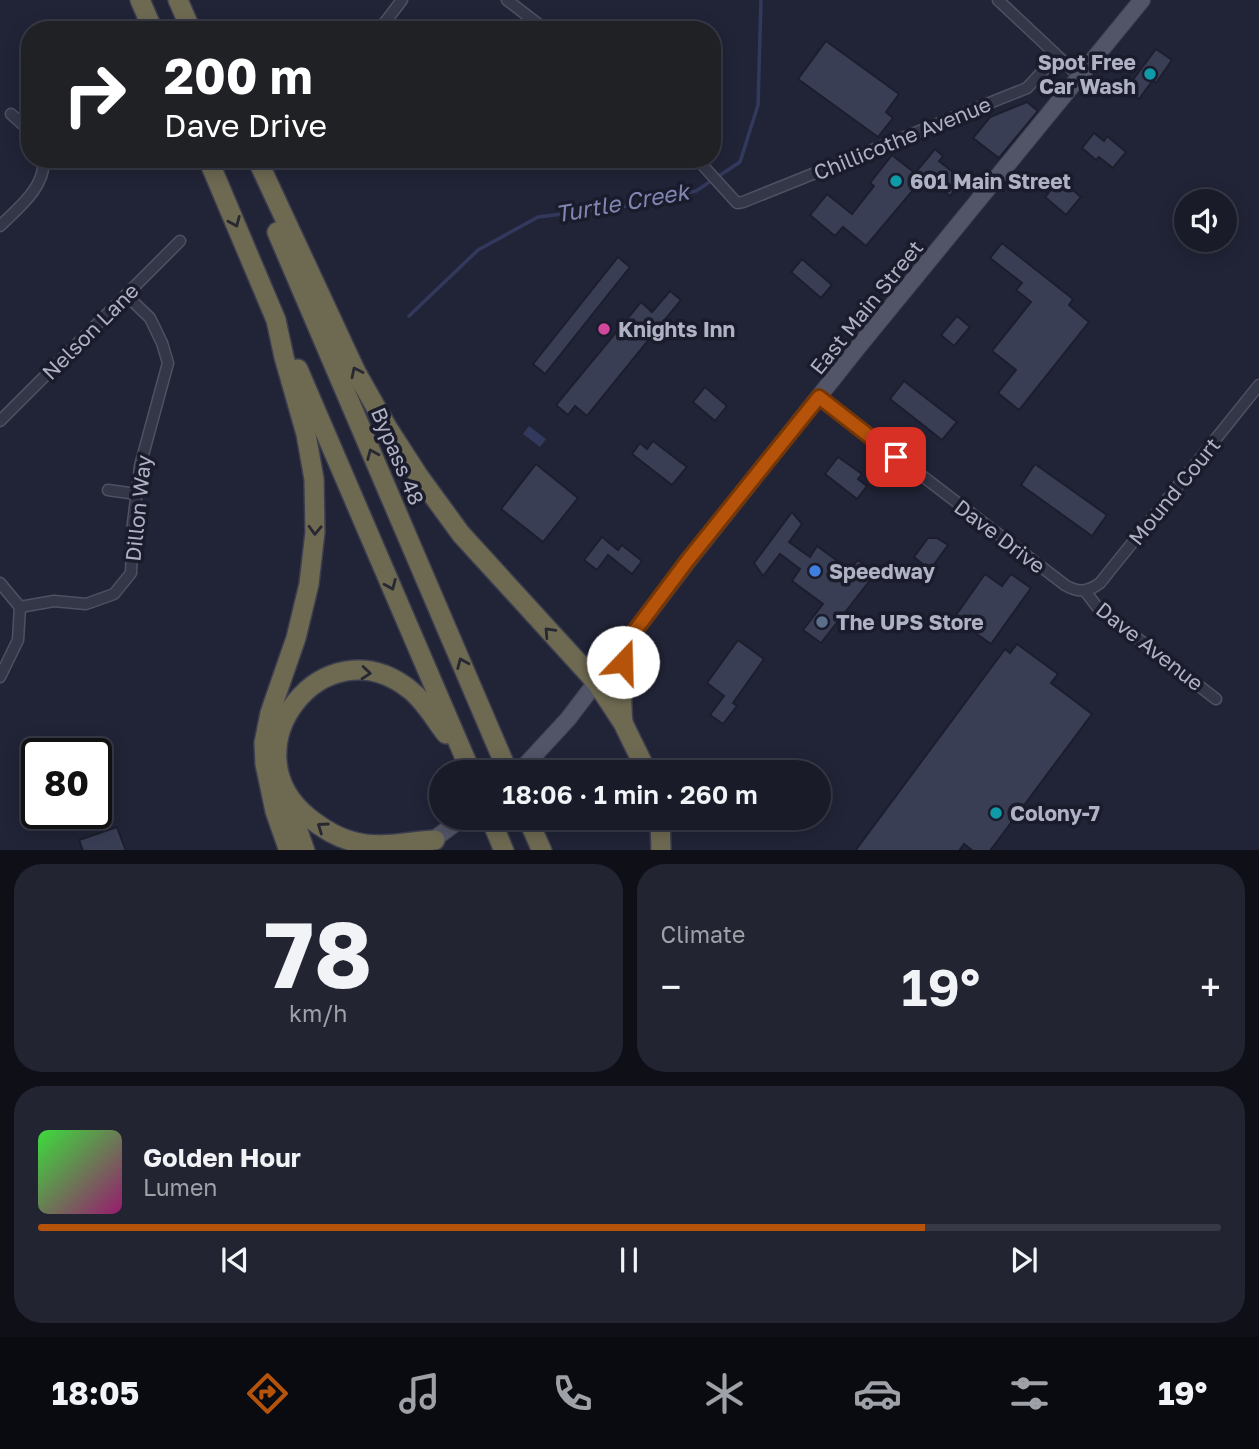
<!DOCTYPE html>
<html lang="en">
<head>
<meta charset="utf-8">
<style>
	:root { --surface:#191b29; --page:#222431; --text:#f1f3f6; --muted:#9fa1a8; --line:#373946; --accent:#b45309 }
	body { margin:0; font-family:"Golos Text",sans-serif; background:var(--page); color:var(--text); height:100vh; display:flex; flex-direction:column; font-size:26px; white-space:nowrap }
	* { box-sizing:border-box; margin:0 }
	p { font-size:23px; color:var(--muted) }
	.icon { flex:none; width:38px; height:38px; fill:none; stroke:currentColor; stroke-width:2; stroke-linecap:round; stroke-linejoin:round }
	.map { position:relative; height:850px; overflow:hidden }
	.sheet { display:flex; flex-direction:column; gap:14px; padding:14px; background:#0e0f17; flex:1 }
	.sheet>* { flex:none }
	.banner { position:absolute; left:21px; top:21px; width:700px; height:147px; border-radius:28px; box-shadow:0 4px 18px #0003,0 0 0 2px var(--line); background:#202124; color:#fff; overflow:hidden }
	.fabs { position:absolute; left:1174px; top:189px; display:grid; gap:14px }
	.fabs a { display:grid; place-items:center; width:63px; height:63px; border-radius:50%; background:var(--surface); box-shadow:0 4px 18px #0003,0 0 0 2px var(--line); font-size:35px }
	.speed { position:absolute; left:21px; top:738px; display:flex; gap:14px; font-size:35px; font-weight:700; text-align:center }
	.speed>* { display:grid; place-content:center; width:91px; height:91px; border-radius:50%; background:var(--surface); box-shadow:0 4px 18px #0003,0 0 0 2px var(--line); line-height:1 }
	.speed .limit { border:4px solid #111; border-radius:10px; background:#fff; color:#111 }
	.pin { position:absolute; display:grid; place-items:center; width:60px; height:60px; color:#fff; margin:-30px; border-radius:14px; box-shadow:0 4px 10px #0006 }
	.me { position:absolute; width:77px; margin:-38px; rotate:21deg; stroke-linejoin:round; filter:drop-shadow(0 0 5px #0008) }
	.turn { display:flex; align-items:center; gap:24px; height:147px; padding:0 28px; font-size:32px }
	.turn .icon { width:91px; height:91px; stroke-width:2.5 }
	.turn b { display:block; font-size:49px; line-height:60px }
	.big { font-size:52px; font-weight:600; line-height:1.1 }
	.sheet .tile { flex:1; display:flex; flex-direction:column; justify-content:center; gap:10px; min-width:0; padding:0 24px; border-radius:28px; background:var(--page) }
	.sheet .dial { align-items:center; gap:0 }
	.dial b { font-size:91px; line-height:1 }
	.song { display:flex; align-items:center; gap:21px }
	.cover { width:84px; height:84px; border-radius:10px; background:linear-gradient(135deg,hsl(120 70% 55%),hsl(320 70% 35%)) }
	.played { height:7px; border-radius:4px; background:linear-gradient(90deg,var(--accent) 75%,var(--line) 75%) }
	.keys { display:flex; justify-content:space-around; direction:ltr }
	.heat { display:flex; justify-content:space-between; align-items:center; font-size:38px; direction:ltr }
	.sheet .tiles { flex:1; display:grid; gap:14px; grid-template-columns:1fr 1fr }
	.tile:last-child { grid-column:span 2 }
	.trip { position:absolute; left:429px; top:760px; width:402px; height:70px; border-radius:35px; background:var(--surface); box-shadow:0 4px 18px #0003,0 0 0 2px var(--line); font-weight:600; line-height:70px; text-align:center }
	.menu { display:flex; height:112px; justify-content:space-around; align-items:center; background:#0a0b10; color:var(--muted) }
	.menu .icon { width:49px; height:49px }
	.menu .active { color:var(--accent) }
	.menu b { font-size:32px; color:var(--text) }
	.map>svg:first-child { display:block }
	.water { fill:#33395c }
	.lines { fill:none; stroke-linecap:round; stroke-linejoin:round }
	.stream { stroke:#33395c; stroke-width:3.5 }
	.building { fill:#3a3e55; stroke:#1c1e2e; stroke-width:2 }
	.street-casing { stroke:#4f5162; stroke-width:13 }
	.primary-casing { stroke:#3e4051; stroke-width:18 }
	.highway-casing { stroke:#3c3e4f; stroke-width:22 }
	.street { stroke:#343748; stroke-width:10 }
	.primary { stroke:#525568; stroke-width:16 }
	.highway { stroke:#6e6a52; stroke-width:19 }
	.oneway { stroke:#272832 }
	.route-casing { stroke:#753606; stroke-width:18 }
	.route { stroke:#b45309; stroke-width:12 }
	.culture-dot { fill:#0f9aa8; stroke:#1a1c2c; stroke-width:2.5 }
	.hotel-dot { fill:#d1479c; stroke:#1a1c2c; stroke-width:2.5 }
	.shop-dot { fill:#3f7fe0; stroke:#1a1c2c; stroke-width:2.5 }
	.service-dot { fill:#5c6f8a; stroke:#1a1c2c; stroke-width:2.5 }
	.labels { text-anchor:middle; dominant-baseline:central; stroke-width:7; stroke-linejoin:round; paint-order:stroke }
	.poi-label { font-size:21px; font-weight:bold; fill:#afb1c4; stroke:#1a1c2c; text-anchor:start }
	.street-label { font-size:21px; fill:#afb1c4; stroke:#1a1c2c }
	.water-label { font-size:23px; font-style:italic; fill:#8086b1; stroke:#1a1c2c }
</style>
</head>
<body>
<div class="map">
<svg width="1259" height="851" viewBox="0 0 1259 851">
	<rect width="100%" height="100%" fill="#212437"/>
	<polygon class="water" points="529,426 546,439 540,447 523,434"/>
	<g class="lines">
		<polyline class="stream" points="409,316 478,250 538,217 627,206 696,191 740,162 758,105 761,0"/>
	</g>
	<g class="building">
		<polygon points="826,41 899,94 886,112 893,118 878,137 798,79"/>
		<polygon points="1156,49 1172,60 1156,83 1153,80 1139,99 1126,89"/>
		<polygon points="1027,102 1038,111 999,158 973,138 990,117"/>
		<polygon points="1094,133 1104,141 1107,136 1126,152 1113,168 1099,157 1096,160 1082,148"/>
		<polygon points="935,149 943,156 939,161 963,180 950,196 925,176 866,246 843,227 835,236 810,215 827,194 852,214 874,186 870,183 892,155 915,173"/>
		<polygon points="1060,179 1081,197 1066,215 1045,197"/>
		<polygon points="1002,243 1073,299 1069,305 1089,322 1019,410 998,393 1016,370 992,351 1031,302 1016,290 1022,283 990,258"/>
		<polygon points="618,257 630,267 545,374 533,364"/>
		<polygon points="802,259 832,285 821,298 791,272"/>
		<polygon points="670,291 681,300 587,416 575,406 568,415 556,405 641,302 652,312"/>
		<polygon points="957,316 970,327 954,346 941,335"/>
		<polygon points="904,381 957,422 942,440 890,399"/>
		<polygon points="705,387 727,406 715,421 693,402"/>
		<polygon points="653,441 687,467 672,485 632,454 640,443 647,449"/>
		<polygon points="838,457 862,474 858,479 867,486 857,499 825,474"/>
		<polygon points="536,464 578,498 543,542 501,509"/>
		<polygon points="1035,464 1107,515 1092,536 1021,485"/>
		<polygon points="792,512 802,524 789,542 810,557 817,546 850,570 858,560 875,574 821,643 803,630 823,604 792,581 800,569 780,554 763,576 754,563"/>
		<polygon points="602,537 618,550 622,545 642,561 632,574 608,555 597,570 584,560"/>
		<polygon points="928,538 937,538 948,545 930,570 914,557"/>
		<polygon points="985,574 1002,586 1011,574 1031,588 991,644 954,618"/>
		<polygon points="738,640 764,659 733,703 737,706 723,724 710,715 724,696 707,683"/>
		<polygon points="1017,644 1058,674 1051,683 1092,714 990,851 973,851 964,844 959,851 855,851 1005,649 1010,653"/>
		<polygon points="117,827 126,851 83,851 79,840"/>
	</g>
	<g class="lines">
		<defs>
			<g id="street">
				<polyline points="507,0 546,30"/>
				<polyline points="998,0 1080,77"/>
				<polyline points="379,30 402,0"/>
				<polyline points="11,114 30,131"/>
				<polyline points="697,159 737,203 743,202 1027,88 1056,57"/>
				<path d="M0,226C17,209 47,186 43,159"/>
				<path d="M819,397L1065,585C1078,593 1088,592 1100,583L1259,385"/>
				<polyline points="0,421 180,241"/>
				<polyline points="108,490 136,494"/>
				<polyline points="0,583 20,607 18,640 0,677"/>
				<polyline points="1085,591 1098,608 1216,699"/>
				<polyline points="20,607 54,601 86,604 114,594 131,573 133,523 140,466 168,363 162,343 150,318 126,295"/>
			</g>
			<g id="primary">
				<polyline points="519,772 568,719 689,560 859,346 1142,0"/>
				<polyline points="426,845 464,817"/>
			</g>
			<g id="highway">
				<polyline points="140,0 153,30"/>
				<polyline points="178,0 191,30"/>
				<polyline points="208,159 276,320 284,357 306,434 314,479 315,532 309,584 296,638 270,713 264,743 265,764 275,811 289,851"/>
				<polyline points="257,159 356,372 387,427 418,475 461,534 596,682 623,723 647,772"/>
				<polyline points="277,232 508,772"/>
				<polyline points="298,369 471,772"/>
				<path d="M622,648C623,673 620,697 623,722"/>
				<polyline points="288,802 305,851"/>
				<polyline points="490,817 504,851"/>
				<polyline points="527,817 542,851"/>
				<polyline points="660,817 661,851"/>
				<path d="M435,840C408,841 381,849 355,842C337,838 323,829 308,817C225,749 324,622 409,689C425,701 434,719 446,734"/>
			</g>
		</defs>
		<use href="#street" class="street-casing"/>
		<use href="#primary" class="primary-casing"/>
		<use href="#highway" class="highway-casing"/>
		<use href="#street" class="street"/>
		<use href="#primary" class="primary"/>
		<use href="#highway" class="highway"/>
	</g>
	<defs><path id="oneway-chevron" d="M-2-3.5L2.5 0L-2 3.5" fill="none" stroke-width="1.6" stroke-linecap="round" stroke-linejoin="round" transform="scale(1.75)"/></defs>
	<g class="oneway">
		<use href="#oneway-chevron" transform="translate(235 222) rotate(67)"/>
		<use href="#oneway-chevron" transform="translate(356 372) rotate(-116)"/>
		<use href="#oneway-chevron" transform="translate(372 454) rotate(-113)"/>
		<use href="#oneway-chevron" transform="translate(315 530) rotate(92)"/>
		<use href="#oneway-chevron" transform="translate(391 585) rotate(67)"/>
		<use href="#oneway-chevron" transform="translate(549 632) rotate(-133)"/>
		<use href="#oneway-chevron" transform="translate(462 663) rotate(-113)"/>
		<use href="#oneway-chevron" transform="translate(366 673) rotate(5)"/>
		<use href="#oneway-chevron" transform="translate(322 827) rotate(-145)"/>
	</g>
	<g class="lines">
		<defs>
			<polyline id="route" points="623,662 622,648 688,560 819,397 896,457"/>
		</defs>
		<use href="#route" class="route-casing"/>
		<use href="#route" class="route"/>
	</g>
	<g class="culture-dot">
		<circle cx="1150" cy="74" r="7"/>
		<circle cx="896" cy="181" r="7"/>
		<circle cx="996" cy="813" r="7"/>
	</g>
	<circle class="hotel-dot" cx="604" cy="329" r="7"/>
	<circle class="shop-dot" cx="815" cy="571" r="7"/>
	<circle class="service-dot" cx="822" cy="622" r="7"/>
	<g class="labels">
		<g class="poi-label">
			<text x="1136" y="62" text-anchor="end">Spot Free<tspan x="1136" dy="24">Car Wash</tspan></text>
			<text x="910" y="181">601 Main Street</text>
			<text x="618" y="329">Knights Inn</text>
			<text x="829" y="571">Speedway</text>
			<text x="836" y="622">The UPS Store</text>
			<text x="1010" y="813">Colony-7</text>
		</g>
		<g class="street-label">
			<text transform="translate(902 138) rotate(-22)">Chillicothe Avenue</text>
			<text transform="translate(866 307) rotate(-51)">East Main Street</text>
			<text transform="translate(90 331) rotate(-45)">Nelson Lane</text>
			<text transform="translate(398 456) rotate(67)">Bypass 48</text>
			<text transform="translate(1174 491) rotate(-51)">Mound Court</text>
			<text transform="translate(138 508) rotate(-84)">Dillon Way</text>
			<text transform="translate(1000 536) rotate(37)">Dave Drive</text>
			<text transform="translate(1150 646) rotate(38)">Dave Avenue</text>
		</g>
		<g class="water-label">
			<text transform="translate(622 202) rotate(-10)">Turtle Creek</text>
		</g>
	</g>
</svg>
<div class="fabs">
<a><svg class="icon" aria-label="sound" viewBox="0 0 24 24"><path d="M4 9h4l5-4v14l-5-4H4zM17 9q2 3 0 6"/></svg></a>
</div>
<div class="speed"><div class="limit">80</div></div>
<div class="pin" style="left:896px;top:457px;background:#d93025"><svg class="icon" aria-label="arrive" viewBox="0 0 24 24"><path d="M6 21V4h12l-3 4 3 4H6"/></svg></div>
<svg class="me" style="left:623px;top:662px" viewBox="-20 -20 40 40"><circle r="19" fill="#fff"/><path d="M0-13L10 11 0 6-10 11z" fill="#b45309"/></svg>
<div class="trip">18:06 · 1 min · 260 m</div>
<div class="banner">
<div class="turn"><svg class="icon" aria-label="right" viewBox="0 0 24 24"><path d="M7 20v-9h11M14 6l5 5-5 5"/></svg><div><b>200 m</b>Dave Drive</div></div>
</div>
</div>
<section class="sheet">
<div class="tiles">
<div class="tile dial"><b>78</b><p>km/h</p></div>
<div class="tile"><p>Climate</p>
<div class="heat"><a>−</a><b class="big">19°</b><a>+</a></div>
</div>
<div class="tile">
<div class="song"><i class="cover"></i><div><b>Golden Hour</b><p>Lumen</p></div></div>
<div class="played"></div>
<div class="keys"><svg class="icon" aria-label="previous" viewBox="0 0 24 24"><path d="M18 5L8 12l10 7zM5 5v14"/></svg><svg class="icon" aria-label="pause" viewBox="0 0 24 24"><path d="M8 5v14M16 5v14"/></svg><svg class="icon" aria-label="next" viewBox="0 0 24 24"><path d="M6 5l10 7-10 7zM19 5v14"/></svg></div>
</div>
</div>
</section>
<nav class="menu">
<b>18:05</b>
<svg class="icon active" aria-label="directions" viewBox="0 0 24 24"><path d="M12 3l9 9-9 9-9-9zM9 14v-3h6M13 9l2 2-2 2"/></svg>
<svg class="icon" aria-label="music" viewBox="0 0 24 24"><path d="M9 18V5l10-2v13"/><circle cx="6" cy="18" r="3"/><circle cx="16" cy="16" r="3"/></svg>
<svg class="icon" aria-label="phone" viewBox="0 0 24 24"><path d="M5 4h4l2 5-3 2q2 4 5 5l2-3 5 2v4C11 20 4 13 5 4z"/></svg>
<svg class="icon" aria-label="climate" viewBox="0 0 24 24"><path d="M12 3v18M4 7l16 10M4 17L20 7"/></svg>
<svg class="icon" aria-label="car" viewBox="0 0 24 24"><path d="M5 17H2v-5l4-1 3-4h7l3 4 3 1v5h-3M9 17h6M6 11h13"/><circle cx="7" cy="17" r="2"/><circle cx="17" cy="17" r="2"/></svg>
<svg class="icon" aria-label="filters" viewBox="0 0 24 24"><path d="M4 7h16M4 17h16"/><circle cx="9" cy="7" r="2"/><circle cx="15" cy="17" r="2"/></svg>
<b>19°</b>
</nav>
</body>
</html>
